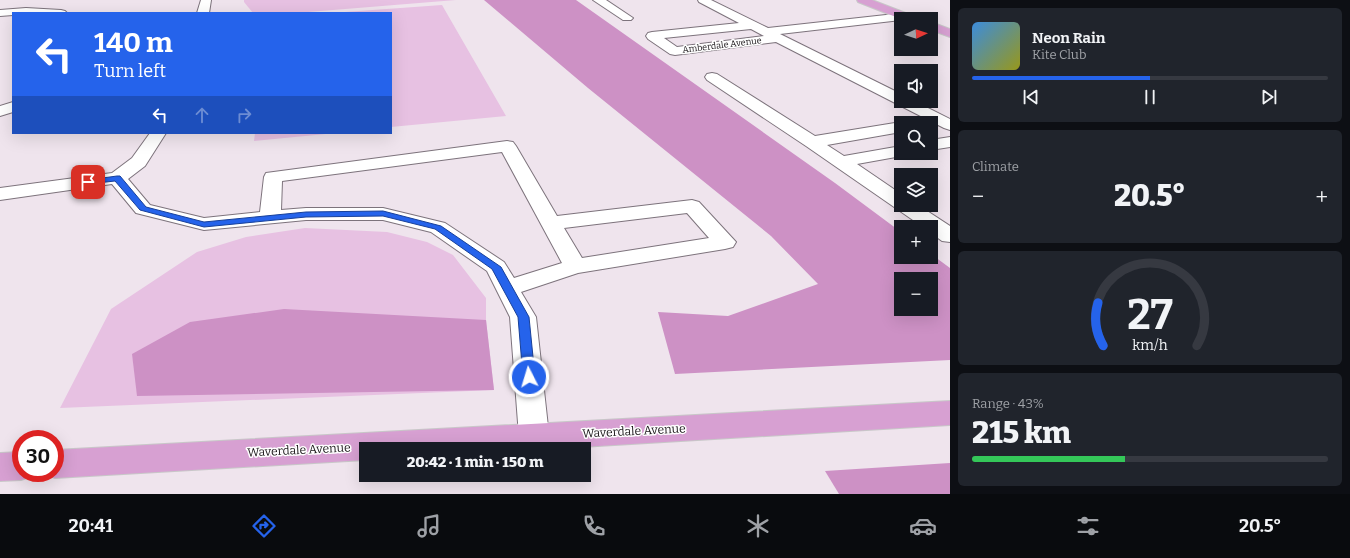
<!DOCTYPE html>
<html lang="en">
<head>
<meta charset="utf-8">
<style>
	:root { --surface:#171b24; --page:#20242c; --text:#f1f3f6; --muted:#9ea1a6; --line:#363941; --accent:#2563eb }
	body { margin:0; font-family:Bitter,serif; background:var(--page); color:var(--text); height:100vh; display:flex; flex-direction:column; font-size:15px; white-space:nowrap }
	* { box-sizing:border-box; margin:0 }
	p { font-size:13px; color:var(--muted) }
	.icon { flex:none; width:22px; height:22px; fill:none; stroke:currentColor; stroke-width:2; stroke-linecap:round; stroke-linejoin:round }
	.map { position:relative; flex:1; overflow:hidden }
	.drawer { display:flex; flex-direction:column; gap:8px; padding:8px; background:#0d0f14; width:400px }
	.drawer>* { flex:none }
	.top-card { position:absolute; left:12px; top:12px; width:380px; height:122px; border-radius:0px; box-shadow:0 4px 16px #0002; background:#2563eb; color:#fff; overflow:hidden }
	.needle { width:26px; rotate:86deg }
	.tools { position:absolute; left:894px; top:12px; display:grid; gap:8px }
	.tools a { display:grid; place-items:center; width:44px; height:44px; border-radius:0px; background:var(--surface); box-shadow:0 4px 16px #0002; font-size:20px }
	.speed { position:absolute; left:12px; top:430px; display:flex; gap:8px; font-size:20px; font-weight:700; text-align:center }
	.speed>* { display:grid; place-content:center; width:52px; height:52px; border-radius:50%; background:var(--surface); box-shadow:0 4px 16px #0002; line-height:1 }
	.speed .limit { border:6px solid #d22; background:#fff; color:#111 }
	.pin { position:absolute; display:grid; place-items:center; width:34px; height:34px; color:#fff; margin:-17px; border-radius:8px; box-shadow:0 2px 6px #0006 }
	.me { position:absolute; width:44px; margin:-22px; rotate:355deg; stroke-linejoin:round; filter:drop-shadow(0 0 3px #0008) }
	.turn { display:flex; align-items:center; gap:14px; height:84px; padding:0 16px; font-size:18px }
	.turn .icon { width:52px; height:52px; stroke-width:2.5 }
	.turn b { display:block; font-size:28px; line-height:34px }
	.lanes { display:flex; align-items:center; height:38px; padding:0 16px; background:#0003; justify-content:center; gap:20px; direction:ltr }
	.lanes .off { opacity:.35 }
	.big { font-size:30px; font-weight:800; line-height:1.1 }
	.drawer .widget { flex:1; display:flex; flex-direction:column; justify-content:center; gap:6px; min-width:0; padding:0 14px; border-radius:6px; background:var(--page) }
	.drawer .dial { align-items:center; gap:0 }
	.dial svg { height:104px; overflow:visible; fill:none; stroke:var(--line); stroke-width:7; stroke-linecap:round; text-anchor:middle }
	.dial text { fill:var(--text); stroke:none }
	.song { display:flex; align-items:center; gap:12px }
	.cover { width:48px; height:48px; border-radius:6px; background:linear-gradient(135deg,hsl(210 70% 55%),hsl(60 70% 35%)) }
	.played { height:4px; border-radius:2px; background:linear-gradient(90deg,var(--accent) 50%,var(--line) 50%) }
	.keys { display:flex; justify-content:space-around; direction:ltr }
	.heat { display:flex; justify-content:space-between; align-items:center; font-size:22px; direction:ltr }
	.charge { height:6px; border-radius:3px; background:linear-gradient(90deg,#34c759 43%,var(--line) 0) }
	.trip { position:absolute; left:359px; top:442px; width:232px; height:40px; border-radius:0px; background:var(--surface); box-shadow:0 4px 16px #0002; font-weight:800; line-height:40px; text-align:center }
	.dock { display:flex; height:64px; justify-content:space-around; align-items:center; background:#090b0e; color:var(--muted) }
	.dock .icon { width:28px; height:28px }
	.dock .selected { color:var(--accent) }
	.dock b { font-size:18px; color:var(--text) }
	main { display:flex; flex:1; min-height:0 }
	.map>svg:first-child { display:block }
	.green { fill:#e7c1e2 }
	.forest { fill:#cd91c5; fill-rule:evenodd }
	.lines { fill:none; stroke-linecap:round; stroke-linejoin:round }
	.minor-casing { stroke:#7d737c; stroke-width:2 }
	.major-casing { stroke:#c8c7c8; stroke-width:2 }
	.minor { fill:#fff; fill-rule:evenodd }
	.major { fill:#d7a0d2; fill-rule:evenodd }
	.route { fill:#2563eb; stroke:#184099 }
	.labels { text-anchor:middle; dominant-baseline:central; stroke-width:3; stroke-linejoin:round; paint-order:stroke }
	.far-street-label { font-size:9px; fill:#191518; stroke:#fff }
	.near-street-label { font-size:12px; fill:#191518; stroke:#fff }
</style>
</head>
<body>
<main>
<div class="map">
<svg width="950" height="494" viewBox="0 0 950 494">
	<rect width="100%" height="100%" fill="#efe4ed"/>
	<g class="green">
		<polygon points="244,0 456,0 296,13 253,13 244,2"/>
		<polygon points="442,5 506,116 391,127 391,13 331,13"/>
		<polygon points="255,133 336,133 254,141"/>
		<polygon points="305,228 387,232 427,242 453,255 486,298 486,320 494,390 60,408 111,309 197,252 246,237"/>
	</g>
	<g class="forest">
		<path d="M484,0H576L835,183L901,232V257H931V254L950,268V360L675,374L658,312L728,316L818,284L771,236L588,88ZM901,279H931V309H901Z"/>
		<polygon points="284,309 486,320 494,390 137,396 132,354 190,322"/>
		<polygon points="950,463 950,494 839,494 825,471"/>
	</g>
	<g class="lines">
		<defs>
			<g id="minor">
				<polygon points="201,0 211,0 209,13 197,13"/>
				<polygon points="593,0 606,0 633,18 631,20 623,20"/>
				<path d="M698,0H711L768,28L904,13L908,14L910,16L908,18L901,20L780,34L901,94V101H914L950,119V130L944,128L776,42L675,55L670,54L648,39L646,36L648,33L652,32L739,23L699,2ZM751,29L764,36L677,47L664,38Z"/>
				<polygon points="26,8 61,10 65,11 67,13 13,13 13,15 0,16 0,10"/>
				<polygon points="712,73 717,74 815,136 901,122 905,123 901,123 901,132 827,145 844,156 901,146 901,153 908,153 907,155 857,164 901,194 901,205 918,205 950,226 950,242 942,241 931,233 931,227 923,227 806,146 707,80 705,77 707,74"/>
				<polygon points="13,102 13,112 0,116 0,106"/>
				<path d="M150,133H166L145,166L128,179L150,205L204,218L260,212L264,177L266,173L507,141L513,142L516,146L557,216L692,200L699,202L736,242L733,247L725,249L578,273L521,292L536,317L549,436L545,445L534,449L523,445L519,436L510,317L487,271L431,232L383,220H306L204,230L136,213L112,184L0,200V188L112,173L132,158ZM502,152L562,263L514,278L504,262L445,223L383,208H306L281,210L282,181ZM687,213L709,238L582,258L564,228Z"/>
				<polygon points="950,137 950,147 931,150 931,140"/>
			</g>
			<g id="major">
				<polygon points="857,0 872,0 916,17 918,19 901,19 858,2"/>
				<polygon points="931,22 950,29 950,37 931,30"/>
				<polygon points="950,401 950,425 548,449 366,449 366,460 55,478 43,473 55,473 55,450"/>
				<polygon points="21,452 21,473 34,473 32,476 21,480 0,481 0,453"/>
			</g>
		</defs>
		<use href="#minor" class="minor-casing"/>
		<use href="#major" class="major-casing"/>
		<use href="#minor" class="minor"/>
		<use href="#major" class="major"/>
	</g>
	<polygon class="route" points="117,176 120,176 146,207 204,222 306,212 383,211 441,226 501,267 529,317 535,377 533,380 529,381 525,380 523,377 518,317 492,269 435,229 383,216 306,217 204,227 140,210 115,181 88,184 84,182 88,180"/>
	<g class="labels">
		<g class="far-street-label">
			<text transform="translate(722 45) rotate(-7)">Amberdale Avenue</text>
		</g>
		<g class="near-street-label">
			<text transform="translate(634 431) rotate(-3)">Waverdale Avenue</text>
			<text transform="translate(299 450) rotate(-3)">Waverdale Avenue</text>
		</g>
	</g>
</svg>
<div class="tools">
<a><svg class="needle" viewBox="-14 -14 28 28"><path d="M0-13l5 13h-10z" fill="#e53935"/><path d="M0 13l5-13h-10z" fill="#9ea1a6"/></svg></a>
<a><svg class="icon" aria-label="sound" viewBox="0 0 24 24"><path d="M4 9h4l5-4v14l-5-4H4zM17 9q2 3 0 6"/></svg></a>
<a><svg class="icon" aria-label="search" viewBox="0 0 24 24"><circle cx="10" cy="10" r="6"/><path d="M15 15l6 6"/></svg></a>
<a><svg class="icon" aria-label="layers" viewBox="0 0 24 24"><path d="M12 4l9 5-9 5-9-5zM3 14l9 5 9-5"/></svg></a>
<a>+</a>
<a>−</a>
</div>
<div class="speed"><div class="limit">30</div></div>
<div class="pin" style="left:88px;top:182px;background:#d93025"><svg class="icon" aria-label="arrive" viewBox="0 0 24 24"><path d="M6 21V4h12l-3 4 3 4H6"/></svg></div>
<svg class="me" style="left:529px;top:377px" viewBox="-20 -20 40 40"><circle r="17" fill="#2563eb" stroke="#fff" stroke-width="3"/><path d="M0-11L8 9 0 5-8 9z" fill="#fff"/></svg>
<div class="trip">20:42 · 1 min · 150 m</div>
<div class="top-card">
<div class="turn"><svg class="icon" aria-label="left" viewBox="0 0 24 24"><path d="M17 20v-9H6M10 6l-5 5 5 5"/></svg><div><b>140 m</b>Turn left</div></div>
<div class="lanes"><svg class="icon" aria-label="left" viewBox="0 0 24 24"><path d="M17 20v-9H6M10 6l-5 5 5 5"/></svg><svg class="icon off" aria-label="ahead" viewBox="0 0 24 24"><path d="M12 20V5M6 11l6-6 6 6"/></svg><svg class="icon off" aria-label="right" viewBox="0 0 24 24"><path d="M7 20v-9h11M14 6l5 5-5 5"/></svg></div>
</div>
</div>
<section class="drawer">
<div class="widget">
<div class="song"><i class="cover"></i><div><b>Neon Rain</b><p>Kite Club</p></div></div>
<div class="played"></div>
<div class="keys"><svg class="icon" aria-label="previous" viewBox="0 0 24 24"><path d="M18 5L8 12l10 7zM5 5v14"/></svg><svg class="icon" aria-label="pause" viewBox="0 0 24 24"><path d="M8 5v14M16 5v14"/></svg><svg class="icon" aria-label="next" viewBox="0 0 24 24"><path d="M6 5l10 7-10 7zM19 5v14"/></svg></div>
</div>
<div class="widget"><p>Climate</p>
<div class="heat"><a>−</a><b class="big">20.5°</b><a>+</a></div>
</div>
<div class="widget dial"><svg viewBox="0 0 100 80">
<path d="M14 69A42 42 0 1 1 86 69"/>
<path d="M14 69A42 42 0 0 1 10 36" stroke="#2563eb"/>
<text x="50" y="56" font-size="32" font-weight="700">27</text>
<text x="50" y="72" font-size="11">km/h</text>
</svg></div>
<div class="widget"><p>Range · 43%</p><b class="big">215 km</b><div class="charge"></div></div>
</section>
</main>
<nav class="dock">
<b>20:41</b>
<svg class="icon selected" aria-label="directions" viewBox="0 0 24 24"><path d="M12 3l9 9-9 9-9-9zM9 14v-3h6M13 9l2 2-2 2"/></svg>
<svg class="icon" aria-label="music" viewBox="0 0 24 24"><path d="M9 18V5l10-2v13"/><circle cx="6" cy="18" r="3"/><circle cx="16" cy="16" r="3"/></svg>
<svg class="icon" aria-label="phone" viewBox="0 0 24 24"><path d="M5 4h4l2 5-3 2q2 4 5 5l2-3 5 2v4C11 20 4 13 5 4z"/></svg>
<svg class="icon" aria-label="climate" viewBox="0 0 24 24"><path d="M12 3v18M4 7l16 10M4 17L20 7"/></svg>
<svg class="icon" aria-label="car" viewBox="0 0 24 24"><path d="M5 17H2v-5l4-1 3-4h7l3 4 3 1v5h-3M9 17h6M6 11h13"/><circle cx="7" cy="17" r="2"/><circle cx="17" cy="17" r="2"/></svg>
<svg class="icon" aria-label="filters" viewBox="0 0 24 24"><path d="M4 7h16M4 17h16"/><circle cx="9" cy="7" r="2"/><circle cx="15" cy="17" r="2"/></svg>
<b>20.5°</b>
</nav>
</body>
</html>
